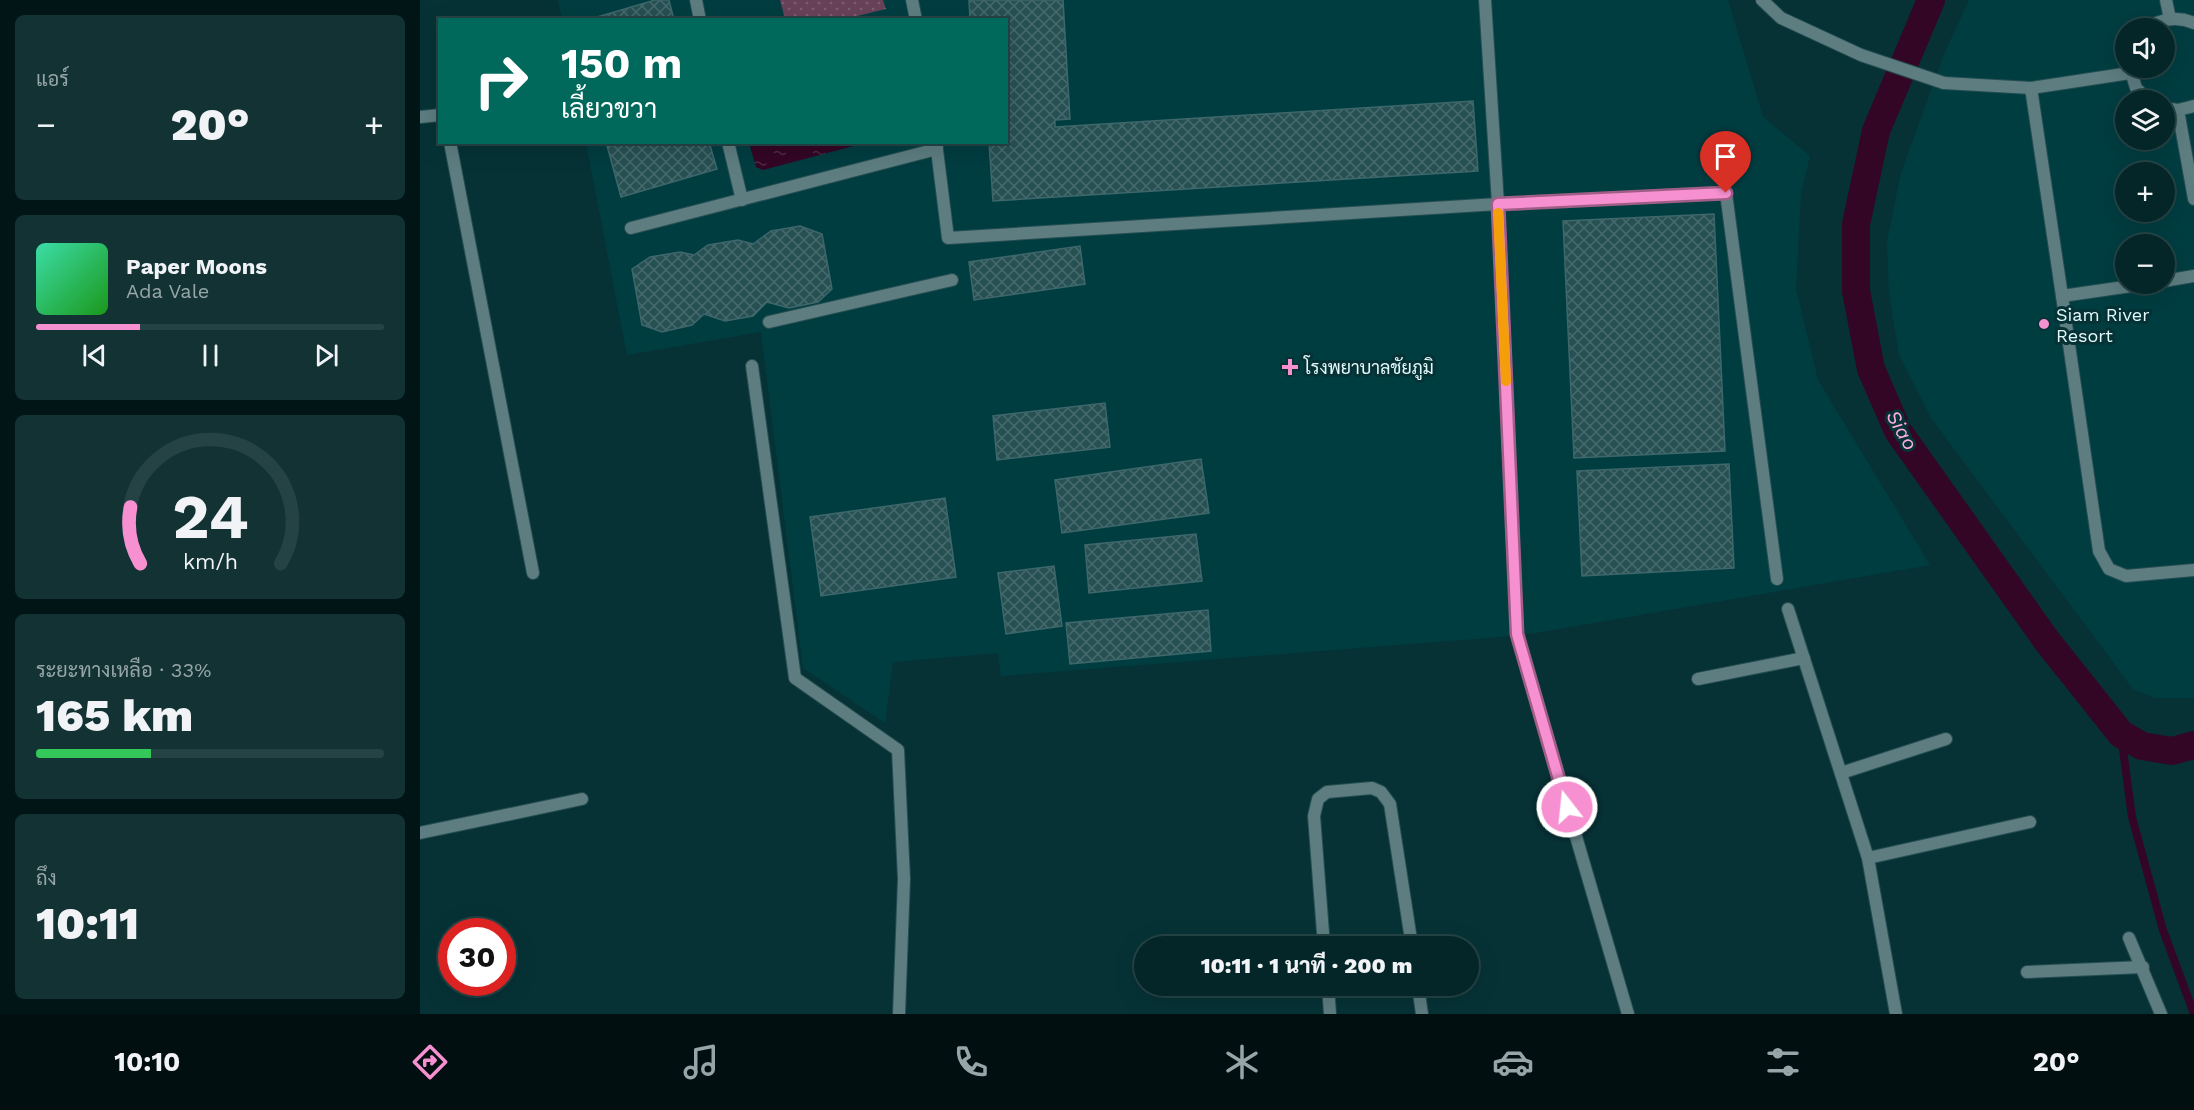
<!DOCTYPE html>
<html lang="th">
<head>
<meta charset="utf-8">
<style>
	:root { --surface:#042628; --page:#123234; --text:#f1f3f6; --muted:#97a5a8; --line:#254345; --accent:#f690d0 }
	body { margin:0; font-family:"Work Sans",Sarabun,sans-serif; background:var(--page); color:var(--text); height:100vh; display:flex; flex-direction:column; font-size:22px; white-space:nowrap }
	* { box-sizing:border-box; margin:0 }
	p { font-size:20px; color:var(--muted) }
	.icon { flex:none; width:33px; height:33px; fill:none; stroke:currentColor; stroke-width:2; stroke-linecap:round; stroke-linejoin:round }
	.map { position:relative; flex:1; overflow:hidden }
	.side { display:flex; flex-direction:column; gap:15px; padding:15px; background:#021516; width:420px }
	.side>* { flex:none }
	.hud { position:absolute; left:18px; top:18px; width:570px; height:126px; border-radius:0px; box-shadow:0 6px 24px #0002,0 0 0 2px var(--line); background:#00695c; color:#fff; overflow:hidden }
	.controls { position:absolute; left:1695px; top:18px; display:grid; gap:12px }
	.controls a { display:grid; place-items:center; width:60px; height:60px; border-radius:50%; background:var(--surface); box-shadow:0 6px 24px #0002,0 0 0 2px var(--line); font-size:30px }
	.speed { position:absolute; left:18px; top:918px; display:flex; gap:12px; font-size:30px; font-weight:700; text-align:center }
	.speed>* { display:grid; place-content:center; width:78px; height:78px; border-radius:50%; background:var(--surface); box-shadow:0 6px 24px #0002,0 0 0 2px var(--line); line-height:1 }
	.speed .limit { border:9px solid #d22; background:#fff; color:#111 }
	.pin { position:absolute; display:grid; place-items:center; width:51px; height:51px; color:#fff; margin:-62px -26px; border-radius:50% 50% 50% 0; rotate:-45deg; box-shadow:0 0 6px #0007 }
	.pin .icon { rotate:45deg }
	.me { position:absolute; width:66px; margin:-33px; rotate:344deg; stroke-linejoin:round; filter:drop-shadow(0 0 4px #0008) }
	.turn { display:flex; align-items:center; gap:21px; height:126px; padding:0 24px; font-size:27px }
	.turn .icon { width:78px; height:78px; stroke-width:2.5 }
	.turn b { display:block; font-size:42px; line-height:51px }
	.big { font-size:45px; font-weight:800; line-height:1.1 }
	.side .tile { flex:1; display:flex; flex-direction:column; justify-content:center; gap:9px; min-width:0; padding:0 21px; border-radius:9px; background:var(--page) }
	.side .dial { align-items:center; gap:0 }
	.dial svg { height:156px; overflow:visible; fill:none; stroke:var(--line); stroke-width:7; stroke-linecap:round; text-anchor:middle }
	.dial text { fill:var(--text); stroke:none }
	.song { display:flex; align-items:center; gap:18px }
	.cover { width:72px; height:72px; border-radius:9px; background:linear-gradient(135deg,hsl(160 70% 55%),hsl(120 70% 35%)) }
	.played { height:6px; border-radius:3px; background:linear-gradient(90deg,var(--accent) 30%,var(--line) 30%) }
	.keys { display:flex; justify-content:space-around; direction:ltr }
	.heat { display:flex; justify-content:space-between; align-items:center; font-size:33px; direction:ltr }
	.charge { height:9px; border-radius:4px; background:linear-gradient(90deg,#34c759 33%,var(--line) 0) }
	.trip { position:absolute; left:714px; top:936px; width:345px; height:60px; border-radius:30px; background:var(--surface); box-shadow:0 6px 24px #0002,0 0 0 2px var(--line); font-weight:800; line-height:60px; text-align:center }
	.tab-bar { display:flex; height:96px; justify-content:space-around; align-items:center; background:#020f10; color:var(--muted) }
	.tab-bar .icon { width:42px; height:42px }
	.tab-bar .on { color:var(--accent) }
	.tab-bar b { font-size:27px; color:var(--text) }
	main { display:flex; flex:1; min-height:0 }
	.map>svg:first-child { display:block }
	.built { fill:#003d41; fill-rule:evenodd }
	.garden { fill:url(#garden-dots) }
	.water { fill:url(#water-ripples) }
	.lines { fill:none; stroke-linecap:round; stroke-linejoin:round }
	.stream { stroke:#330625; stroke-width:8 }
	.canal { stroke:#330625; stroke-width:28 }
	.building { fill:url(#building-cross-hatch); stroke:#3e676b; stroke-width:1.5 }
	.lane-casing { stroke:#254e52; stroke-width:14 }
	.street-casing { stroke:#254e52; stroke-width:14 }
	.lane { stroke:#5d7d80; stroke-width:12 }
	.street { stroke:#5d7d80; stroke-width:12 }
	.route-casing { stroke:#a05e87; stroke-width:15 }
	.route { stroke:#f690d0; stroke-width:10 }
	.slow { stroke:#f59e0b; stroke-width:10 }
	.poi-dot { fill:#f690d0; stroke:#063236; stroke-width:2 }
	.labels { text-anchor:middle; dominant-baseline:central; stroke-width:6; stroke-linejoin:round; paint-order:stroke }
	.poi-label { font-size:18px; fill:#e3f9fb; stroke:#063236; text-anchor:start }
	.water-label { font-size:20px; font-style:italic; fill:#fdacde; stroke:#063236 }
</style>
</head>
<body>
<main>
<section class="side">
<div class="tile"><p>แอร์</p>
<div class="heat"><a>−</a><b class="big">20°</b><a>+</a></div>
</div>
<div class="tile">
<div class="song"><i class="cover"></i><div><b>Paper Moons</b><p>Ada Vale</p></div></div>
<div class="played"></div>
<div class="keys"><svg class="icon" aria-label="previous" viewBox="0 0 24 24"><path d="M18 5L8 12l10 7zM5 5v14"/></svg><svg class="icon" aria-label="pause" viewBox="0 0 24 24"><path d="M8 5v14M16 5v14"/></svg><svg class="icon" aria-label="next" viewBox="0 0 24 24"><path d="M6 5l10 7-10 7zM19 5v14"/></svg></div>
</div>
<div class="tile dial"><svg viewBox="0 0 100 80">
<path d="M14 69A42 42 0 1 1 86 69"/>
<path d="M14 69A42 42 0 0 1 9 40" stroke="#f690d0"/>
<text x="50" y="56" font-size="32" font-weight="700">24</text>
<text x="50" y="72" font-size="11">km/h</text>
</svg></div>
<div class="tile"><p>ระยะทางเหลือ · 33%</p><b class="big">165 km</b><div class="charge"></div></div>
<div class="tile"><p>ถึง</p><b class="big">10:11</b></div>
</section>
<div class="map">
<svg width="1774" height="1014" viewBox="0 0 1774 1014">
	<defs>
		<pattern id="garden-dots" width="8" height="8" patternUnits="userSpaceOnUse" patternTransform="scale(1.5)"><rect width="8" height="8" fill="#684259"/><path d="M2 2h.1M6 6h.1" fill="none" stroke="#7d5e72" stroke-width="1.8" stroke-linecap="round"/></pattern>
		<pattern id="water-ripples" width="26" height="14" patternUnits="userSpaceOnUse" patternTransform="scale(1.5)"><rect width="26" height="14" fill="#330625"/><path d="M2 4q2-2 4 0t4 0M15 11q2-2 4 0t4 0" fill="none" stroke="#502b46"/></pattern>
		<pattern id="building-cross-hatch" width="8" height="8" patternUnits="userSpaceOnUse" patternTransform="scale(1.5)"><rect width="8" height="8" fill="#275053"/><path d="M0 0l8 8M0 8l8-8" fill="none" stroke="#466a6d"/></pattern>
	</defs>
	<rect width="100%" height="100%" fill="#063236"/>
	<g class="built">
		<polygon points="138,0 1308,0 1343,117 1390,156 1381,193 1376,289 1398,380 1510,565 1116,633 1079,637 581,676 578,653 473,662 465,723 383,668 341,332 207,355 166,143 586,142 586,20 142,20"/>
		<path d="M1549,0H1774V698H1735L1713,689L1511,418L1479,355L1469,293L1467,241L1481,173L1525,52ZM1706,28H1744V68H1706ZM1706,100H1744V140H1706ZM1706,172H1744V212H1706ZM1706,244H1744V284H1706Z"/>
	</g>
	<polygon class="garden" points="360,0 463,0 466,9 425,19 365,19"/>
	<polygon class="water" points="329,143 329,142 445,143 343,170 336,167"/>
	<g class="lines">
		<polyline class="stream" points="1701,734 1712,817 1743,930 1774,1014"/>
		<polyline class="canal" points="1511,0 1456,131 1436,224 1436,291 1451,369 1478,431 1627,641 1701,734 1722,746 1752,751 1774,745"/>
	</g>
	<g class="building">
		<polygon points="235,0 249,0 254,20 167,20"/>
		<polygon points="549,0 643,0 650,119 635,120 635,127 1053,101 1058,171 573,201 569,142 586,142 586,20 550,20"/>
		<polygon points="186,142 289,142 297,169 201,197"/>
		<polygon points="1294,214 1305,451 1154,458 1143,221"/>
		<polygon points="380,226 402,234 412,289 398,302 369,308 347,302 333,316 305,321 284,314 272,325 242,332 222,325 212,269 230,257 260,252 274,255 288,245 318,240 333,244 351,231"/>
		<polygon points="660,246 665,284 554,300 549,262"/>
		<polygon points="685,403 690,447 577,460 573,416"/>
		<polygon points="781,459 789,513 642,533 635,480"/>
		<polygon points="1309,464 1314,568 1162,576 1157,471"/>
		<polygon points="525,498 536,577 401,596 390,517"/>
		<polygon points="776,534 782,581 669,593 665,545"/>
		<polygon points="634,566 642,626 586,634 578,573"/>
		<polygon points="788,610 791,651 650,664 646,623"/>
	</g>
	<g class="lines">
		<defs>
			<g id="lane">
				<polyline points="276,0 280,20"/>
				<polyline points="492,0 496,20"/>
				<polyline points="1746,0 1750,19"/>
				<path d="M1727,28C1741,19 1758,16 1774,23"/>
				<polyline points="1710,68 1716,88 1728,100"/>
				<polyline points="1524,83 1611,88 1710,73"/>
				<polyline points="1611,88 1642,296 1725,284"/>
				<polyline points="1744,108 1758,110 1774,106"/>
				<polyline points="1758,110 1774,199"/>
				<polyline points="308,142 322,200"/>
				<polyline points="516,142 528,238 1078,204 1065,0"/>
				<polyline points="211,228 517,149"/>
				<polyline points="1744,281 1774,276"/>
				<polyline points="1642,296 1679,551 1689,569 1706,576 1774,570"/>
				<polyline points="349,322 532,280"/>
				<polyline points="332,366 375,678 478,750 484,879 479,1014"/>
				<polyline points="1097,635 1078,204 1306,193 1357,579"/>
				<polyline points="1278,679 1384,658"/>
				<polyline points="1421,773 1526,739"/>
				<polyline points="0,833 162,799"/>
				<polyline points="1448,858 1610,822"/>
				<polyline points="1607,972 1723,967"/>
			</g>
			<g id="street">
				<polyline points="1342,0 1361,18 1441,55 1524,83"/>
				<polyline points="0,117 20,115"/>
				<polyline points="30,142 113,573"/>
				<polyline points="1368,609 1448,858 1476,1014"/>
				<polyline points="1097,635 1208,1014"/>
				<polyline points="1709,938 1741,1014"/>
				<polyline points="904,946 894,816 898,799 907,792 952,788 961,792 970,804 992,946"/>
				<polyline points="908,986 910,1014"/>
				<polyline points="998,986 1002,1014"/>
			</g>
		</defs>
		<use href="#lane" class="lane-casing"/>
		<use href="#street" class="street-casing"/>
		<use href="#lane" class="lane"/>
		<use href="#street" class="street"/>
	</g>
	<g class="lines">
		<defs>
			<polyline id="route" points="1147,807 1097,634 1078,204 1306,193"/>
		</defs>
		<use href="#route" class="route-casing"/>
		<use href="#route" class="route"/>
		<polyline class="slow" points="1078,213 1086,381"/>
	</g>
	<g class="poi-dot">
		<circle cx="1624" cy="324" r="6"/>
		<path d="M867 358h6v6h6v6h-6v6h-6v-6h-6v-6h6z"/>
	</g>
	<g class="labels">
		<g class="poi-label">
			<text x="1636" y="314">Siam River<tspan x="1636" dy="21">Resort</tspan></text>
			<text x="884" y="367">โรงพยาบาลชัยภูมิ</text>
		</g>
		<g class="water-label">
			<text transform="translate(1482 430) rotate(60)">Siao</text>
		</g>
	</g>
</svg>
<div class="controls">
<a><svg class="icon" aria-label="sound" viewBox="0 0 24 24"><path d="M4 9h4l5-4v14l-5-4H4zM17 9q2 3 0 6"/></svg></a>
<a><svg class="icon" aria-label="layers" viewBox="0 0 24 24"><path d="M12 4l9 5-9 5-9-5zM3 14l9 5 9-5"/></svg></a>
<a>+</a>
<a>−</a>
</div>
<div class="speed"><div class="limit">30</div></div>
<div class="pin" style="left:1306px;top:193px;background:#d93025"><svg class="icon" aria-label="arrive" viewBox="0 0 24 24"><path d="M6 21V4h12l-3 4 3 4H6"/></svg></div>
<svg class="me" style="left:1147px;top:807px" viewBox="-20 -20 40 40"><circle r="17" fill="#f690d0" stroke="#fff" stroke-width="3"/><path d="M0-11L8 9 0 5-8 9z" fill="#fff"/></svg>
<div class="trip">10:11 · 1 นาที · 200 m</div>
<div class="hud">
<div class="turn"><svg class="icon" aria-label="right" viewBox="0 0 24 24"><path d="M7 20v-9h11M14 6l5 5-5 5"/></svg><div><b>150 m</b>เลี้ยวขวา</div></div>
</div>
</div>
</main>
<nav class="tab-bar">
<b>10:10</b>
<svg class="icon on" aria-label="directions" viewBox="0 0 24 24"><path d="M12 3l9 9-9 9-9-9zM9 14v-3h6M13 9l2 2-2 2"/></svg>
<svg class="icon" aria-label="music" viewBox="0 0 24 24"><path d="M9 18V5l10-2v13"/><circle cx="6" cy="18" r="3"/><circle cx="16" cy="16" r="3"/></svg>
<svg class="icon" aria-label="phone" viewBox="0 0 24 24"><path d="M5 4h4l2 5-3 2q2 4 5 5l2-3 5 2v4C11 20 4 13 5 4z"/></svg>
<svg class="icon" aria-label="climate" viewBox="0 0 24 24"><path d="M12 3v18M4 7l16 10M4 17L20 7"/></svg>
<svg class="icon" aria-label="car" viewBox="0 0 24 24"><path d="M5 17H2v-5l4-1 3-4h7l3 4 3 1v5h-3M9 17h6M6 11h13"/><circle cx="7" cy="17" r="2"/><circle cx="17" cy="17" r="2"/></svg>
<svg class="icon" aria-label="filters" viewBox="0 0 24 24"><path d="M4 7h16M4 17h16"/><circle cx="9" cy="7" r="2"/><circle cx="15" cy="17" r="2"/></svg>
<b>20°</b>
</nav>
</body>
</html>
